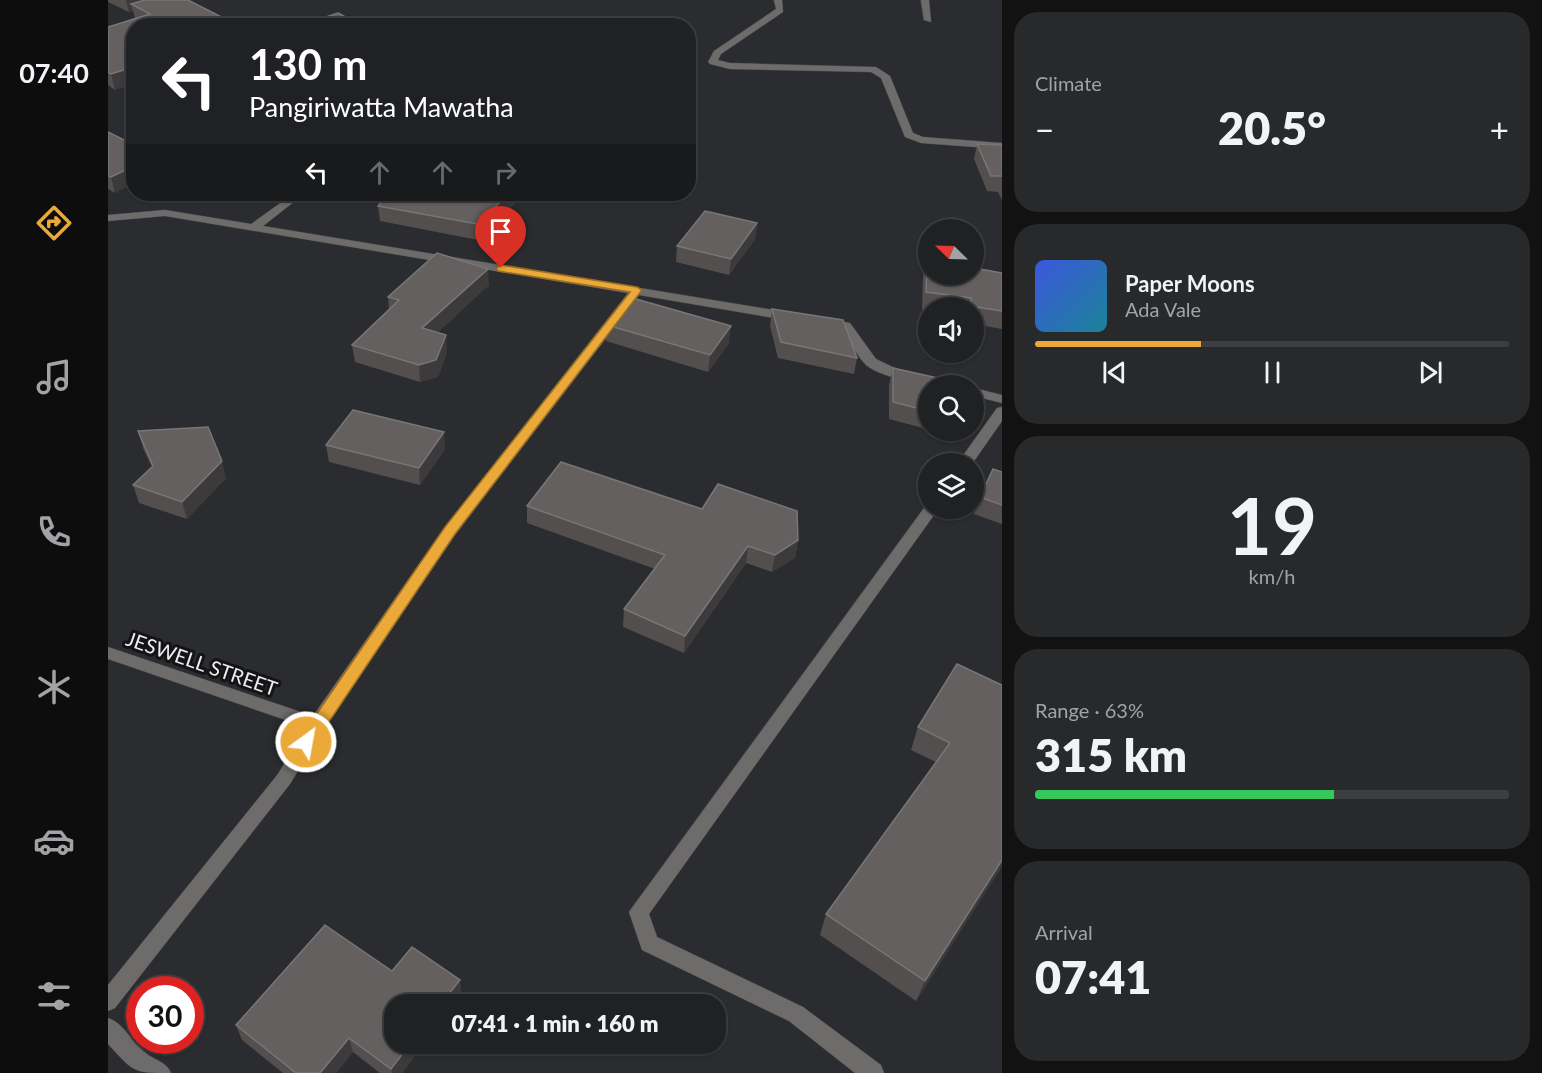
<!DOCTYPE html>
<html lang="en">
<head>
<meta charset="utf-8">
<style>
	:root { --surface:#202123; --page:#28292b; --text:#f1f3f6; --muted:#a2a3a6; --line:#3d3e41; --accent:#eba939 }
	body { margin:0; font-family:Lato,sans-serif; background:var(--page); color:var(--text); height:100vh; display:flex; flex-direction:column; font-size:22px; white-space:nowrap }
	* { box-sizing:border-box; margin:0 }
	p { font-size:20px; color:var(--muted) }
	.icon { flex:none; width:33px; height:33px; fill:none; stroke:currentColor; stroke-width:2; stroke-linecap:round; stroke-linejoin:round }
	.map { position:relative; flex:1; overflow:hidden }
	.side { display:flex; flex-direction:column; gap:12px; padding:12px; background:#121213; width:540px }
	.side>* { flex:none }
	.banner { position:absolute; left:18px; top:18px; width:570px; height:183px; border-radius:24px; box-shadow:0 2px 4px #0004,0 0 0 2px var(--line); background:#202124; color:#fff; overflow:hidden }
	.needle { width:39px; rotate:293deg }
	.buttons { position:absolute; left:810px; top:219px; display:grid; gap:12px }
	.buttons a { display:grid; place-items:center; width:66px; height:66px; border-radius:50%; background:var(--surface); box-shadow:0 2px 4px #0004,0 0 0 2px var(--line); font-size:30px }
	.speed { position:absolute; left:18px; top:976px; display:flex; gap:12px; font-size:30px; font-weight:700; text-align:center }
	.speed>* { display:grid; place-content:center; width:78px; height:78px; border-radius:50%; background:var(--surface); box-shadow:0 2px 4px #0004,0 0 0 2px var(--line); line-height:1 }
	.speed .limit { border:9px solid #d22; background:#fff; color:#111 }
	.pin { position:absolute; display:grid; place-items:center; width:51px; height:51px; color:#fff; margin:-62px -26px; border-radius:50% 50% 50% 0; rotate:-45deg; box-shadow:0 0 6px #0007 }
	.pin .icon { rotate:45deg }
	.me { position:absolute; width:66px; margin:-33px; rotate:32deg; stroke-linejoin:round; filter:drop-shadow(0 0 4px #0008) }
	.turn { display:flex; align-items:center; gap:21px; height:126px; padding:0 24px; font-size:27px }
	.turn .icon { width:78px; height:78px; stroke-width:2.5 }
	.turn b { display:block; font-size:42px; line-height:51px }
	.lanes { display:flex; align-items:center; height:57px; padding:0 24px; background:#0003; justify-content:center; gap:30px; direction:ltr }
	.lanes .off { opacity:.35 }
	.big { font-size:45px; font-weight:800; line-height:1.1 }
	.side .widget { flex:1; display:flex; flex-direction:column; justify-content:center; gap:9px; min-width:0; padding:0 21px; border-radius:24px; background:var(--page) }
	.side .dial { align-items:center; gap:0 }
	.dial b { font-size:78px; line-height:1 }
	.song { display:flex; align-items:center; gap:18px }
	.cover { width:72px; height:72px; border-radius:9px; background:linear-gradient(135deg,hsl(230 70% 55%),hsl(190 70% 35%)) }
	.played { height:6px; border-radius:3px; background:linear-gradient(90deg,var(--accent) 35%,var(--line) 35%) }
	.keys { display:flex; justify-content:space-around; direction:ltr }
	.heat { display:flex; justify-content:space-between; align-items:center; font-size:33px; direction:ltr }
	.charge { height:9px; border-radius:4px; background:linear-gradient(90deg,#34c759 63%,var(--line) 0) }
	.trip { position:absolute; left:276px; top:994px; width:342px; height:60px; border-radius:24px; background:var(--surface); box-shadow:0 2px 4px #0004,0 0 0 2px var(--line); font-weight:800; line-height:60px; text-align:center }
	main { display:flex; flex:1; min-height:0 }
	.tab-bar { display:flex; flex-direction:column; width:108px; justify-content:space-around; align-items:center; background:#0d0d0e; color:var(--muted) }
	.tab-bar .icon { width:42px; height:42px }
	.tab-bar .active { color:var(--accent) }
	.tab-bar b { font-size:27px; color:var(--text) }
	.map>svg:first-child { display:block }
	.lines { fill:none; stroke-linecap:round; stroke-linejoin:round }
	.minor-casing { stroke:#46474a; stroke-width:1 }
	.minor { fill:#6e6c6b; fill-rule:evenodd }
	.wall { fill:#534f4e }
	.shaded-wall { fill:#3c3a3a }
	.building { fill:#63605f; stroke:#787676; stroke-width:1.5 }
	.route { fill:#eba939; stroke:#996e25; stroke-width:1.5 }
	.labels { text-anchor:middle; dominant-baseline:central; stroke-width:6; stroke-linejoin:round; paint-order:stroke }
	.street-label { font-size:20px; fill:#ecedef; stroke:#141416 }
</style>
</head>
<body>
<main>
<nav class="tab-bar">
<b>07:40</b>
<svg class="icon active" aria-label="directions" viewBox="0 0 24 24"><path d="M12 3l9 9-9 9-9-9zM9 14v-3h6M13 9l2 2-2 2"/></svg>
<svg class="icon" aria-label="music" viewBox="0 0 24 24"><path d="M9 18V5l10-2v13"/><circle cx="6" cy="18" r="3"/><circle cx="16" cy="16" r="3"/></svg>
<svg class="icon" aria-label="phone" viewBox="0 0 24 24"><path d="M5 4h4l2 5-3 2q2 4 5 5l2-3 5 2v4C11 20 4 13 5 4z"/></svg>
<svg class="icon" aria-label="climate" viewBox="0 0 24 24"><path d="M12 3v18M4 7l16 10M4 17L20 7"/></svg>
<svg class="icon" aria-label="car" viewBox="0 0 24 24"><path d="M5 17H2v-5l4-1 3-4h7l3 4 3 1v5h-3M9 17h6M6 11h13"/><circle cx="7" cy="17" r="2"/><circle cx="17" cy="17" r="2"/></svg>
<svg class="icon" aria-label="filters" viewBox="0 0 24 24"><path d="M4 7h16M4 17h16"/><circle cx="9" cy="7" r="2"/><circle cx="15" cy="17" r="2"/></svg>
</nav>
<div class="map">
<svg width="894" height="1073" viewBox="0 0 894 1073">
	<rect width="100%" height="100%" fill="#2b2c2f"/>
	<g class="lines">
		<defs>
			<g id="minor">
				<polygon points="666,0 674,0 675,12 613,54 610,60 622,63 768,67 782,76 805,133 815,137 894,143 894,149 813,143 797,137 773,78 763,72 622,69 602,64 600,62 606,51 668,9"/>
				<polygon points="813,0 821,0 823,22 816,20"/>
				<polygon points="185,194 196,194 155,226 684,313 690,317 684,321 531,295 347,535 215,729 182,784 7,1008 0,1011 0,985 170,774 198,727 0,659 0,647 205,716 337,527 520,293 57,216 0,221 0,215 57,210 143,224"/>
				<path d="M719,319L742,323L768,359L791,370L845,383L846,386C823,386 777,380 758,365C749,356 741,340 734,329L715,326L713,323Z"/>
				<polygon points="866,388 894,395 894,403 866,396"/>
				<polygon points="894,407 894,421 864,464 849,464 889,408"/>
				<polygon points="819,504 820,508 831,508 541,914 549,937 695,1007 773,1065 776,1073 747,1073 681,1021 534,950 521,912"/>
				<path d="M0,1018C17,1024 24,1043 38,1053C47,1061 58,1061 63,1073C24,1073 26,1072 0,1044Z"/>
			</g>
		</defs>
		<use href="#minor" class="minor-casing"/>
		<use href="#minor" class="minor"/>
	</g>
	<g class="wall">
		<polygon points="0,0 80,0 26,26 7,90 0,85 0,27 27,18 25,11 21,12 0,2"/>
		<polygon points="0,132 7,193 0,189"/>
		<polygon points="869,144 894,145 894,200 890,192 879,191 866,159"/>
		<polygon points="92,194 131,194 115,203"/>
		<polygon points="408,202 370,240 272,221 270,206"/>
		<polygon points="649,223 647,239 621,275 568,262 569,246"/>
		<polygon points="819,260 894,273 894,329 866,324 866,308 820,308 820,309 814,309 815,276"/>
		<polygon points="381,285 329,333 339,352 330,377 312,382 247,362 244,345 281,310 280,297"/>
		<polygon points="664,309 749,358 746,374 670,358 662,326"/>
		<polygon points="499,325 621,343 600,372 498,341"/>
		<polygon points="785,368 830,378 829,386 820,386 820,412 815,428 781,419 781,385"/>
		<polygon points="30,431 118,478 79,519 31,503 25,485 44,467 35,448"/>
		<polygon points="218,445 337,449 312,485 221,462"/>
		<polygon points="894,472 894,524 866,514 872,497"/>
		<polygon points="419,506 690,540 687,558 664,572 638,563 576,653 515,627 516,609 547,569 419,523"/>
		<polygon points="894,685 894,866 808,1001 712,935 718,914 828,762 803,750 810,727"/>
		<polygon points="352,980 353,995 294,1073 272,1073 245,1052 228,1073 175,1073 134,1040 128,1025"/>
	</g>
	<g class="shaded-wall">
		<polygon points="18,0 63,0 23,4 25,11 21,12"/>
		<polygon points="26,67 26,84 7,90 3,74"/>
		<polygon points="26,166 26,183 7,193 3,177"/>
		<polygon points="113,194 131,194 115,203"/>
		<polygon points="401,194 408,194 408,202 370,240 369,224"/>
		<polygon points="649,223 647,239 621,275 623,259"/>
		<polygon points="380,269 381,285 316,345 314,328"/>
		<polygon points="623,326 621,343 600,372 602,355"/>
		<polygon points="338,335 339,352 330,377 312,382 311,365"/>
		<polygon points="336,432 337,449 312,485 311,468"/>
		<polygon points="114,461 118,478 79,519 74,502"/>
		<polygon points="690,540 687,558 664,572 667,555"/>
		<polygon points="640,546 638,563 576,653 577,636"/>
		<polygon points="894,860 894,866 808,1001 817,981"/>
		<polygon points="352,980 353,995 346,1005 332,1005"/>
		<polygon points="241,1038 245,1052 228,1073 212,1073"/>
		<polygon points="302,1044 316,1044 294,1073 284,1073 283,1069"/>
	</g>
	<g class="building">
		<polygon points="37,0 80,0 131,26 26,26 26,67 3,74 0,72 0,27 42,14 23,4"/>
		<polygon points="230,13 254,26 190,26"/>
		<polygon points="0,132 26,145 26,166 3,177 0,176"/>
		<polygon points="869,144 894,145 894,176 883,176"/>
		<polygon points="279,194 401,194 369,224 270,206"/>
		<polygon points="597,211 649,223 623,259 569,246"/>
		<polygon points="329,253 380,269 314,328 338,335 328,360 311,365 244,345 291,300 280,297"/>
		<polygon points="819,260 820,261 820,274 866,274 866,268 894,273 894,311 862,306 863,298 818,292"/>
		<polygon points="521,297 623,326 602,355 499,325"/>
		<polygon points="664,309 735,320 749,358 673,342"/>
		<polygon points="785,368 830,378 828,386 820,386 820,411 785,402"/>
		<polygon points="245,410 336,432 311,468 218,445"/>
		<polygon points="100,427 114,461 74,502 25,485 45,466 30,431"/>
		<polygon points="453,462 594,509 610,484 689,511 690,540 667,555 640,546 577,636 516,609 557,555 419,506"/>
		<polygon points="885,469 894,472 894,505 872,497"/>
		<polygon points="849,664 894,685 894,860 817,981 718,914 842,743 810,727"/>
		<polygon points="217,925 284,971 304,947 352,980 332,1005 286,1005 286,1044 302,1044 283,1069 241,1038 212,1073 188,1073 128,1025"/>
	</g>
	<polygon class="route" points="393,265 529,287 534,290 347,534 204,747 198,749 192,747 190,742 192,738 337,527 522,292 390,271 388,268"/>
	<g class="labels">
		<g class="street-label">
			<text transform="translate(94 663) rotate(19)">JESWELL STREET</text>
		</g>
	</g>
</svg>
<div class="buttons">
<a><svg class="needle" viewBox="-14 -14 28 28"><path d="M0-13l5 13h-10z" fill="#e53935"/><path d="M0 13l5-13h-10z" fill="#a2a3a6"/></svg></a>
<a><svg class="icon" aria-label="sound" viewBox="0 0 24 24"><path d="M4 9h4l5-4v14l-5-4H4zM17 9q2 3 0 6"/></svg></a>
<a><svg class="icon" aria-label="search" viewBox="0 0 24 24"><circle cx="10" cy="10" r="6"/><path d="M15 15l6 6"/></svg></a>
<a><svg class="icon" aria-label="layers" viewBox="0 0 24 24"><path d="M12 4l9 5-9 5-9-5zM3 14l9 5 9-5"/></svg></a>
</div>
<div class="speed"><div class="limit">30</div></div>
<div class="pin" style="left:393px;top:268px;background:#d93025"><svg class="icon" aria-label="arrive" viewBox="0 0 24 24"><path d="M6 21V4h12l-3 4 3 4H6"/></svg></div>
<svg class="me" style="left:198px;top:742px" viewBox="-20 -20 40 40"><circle r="17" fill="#eba939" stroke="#fff" stroke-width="3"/><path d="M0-11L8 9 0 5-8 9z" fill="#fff"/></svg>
<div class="trip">07:41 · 1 min · 160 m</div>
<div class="banner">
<div class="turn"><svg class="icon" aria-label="left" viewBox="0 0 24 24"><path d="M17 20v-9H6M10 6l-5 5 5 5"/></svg><div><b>130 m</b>Pangiriwatta Mawatha</div></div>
<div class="lanes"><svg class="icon" aria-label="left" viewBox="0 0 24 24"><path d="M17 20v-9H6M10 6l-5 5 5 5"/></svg><svg class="icon off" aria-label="ahead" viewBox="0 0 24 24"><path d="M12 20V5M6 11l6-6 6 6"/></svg><svg class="icon off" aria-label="ahead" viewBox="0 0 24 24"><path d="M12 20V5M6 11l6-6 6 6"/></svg><svg class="icon off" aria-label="right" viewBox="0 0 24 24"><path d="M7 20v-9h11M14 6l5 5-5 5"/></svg></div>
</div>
</div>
<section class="side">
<div class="widget"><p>Climate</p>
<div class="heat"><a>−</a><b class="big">20.5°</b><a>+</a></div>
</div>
<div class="widget">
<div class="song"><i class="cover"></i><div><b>Paper Moons</b><p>Ada Vale</p></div></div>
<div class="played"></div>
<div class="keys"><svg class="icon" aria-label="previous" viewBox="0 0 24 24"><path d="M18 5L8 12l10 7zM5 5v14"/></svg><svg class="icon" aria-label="pause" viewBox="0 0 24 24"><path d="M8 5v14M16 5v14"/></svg><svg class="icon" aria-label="next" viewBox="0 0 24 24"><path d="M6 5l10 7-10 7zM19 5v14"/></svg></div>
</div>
<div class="widget dial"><b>19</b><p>km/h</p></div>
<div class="widget"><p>Range · 63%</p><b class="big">315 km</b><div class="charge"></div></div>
<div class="widget"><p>Arrival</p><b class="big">07:41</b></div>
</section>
</main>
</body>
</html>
